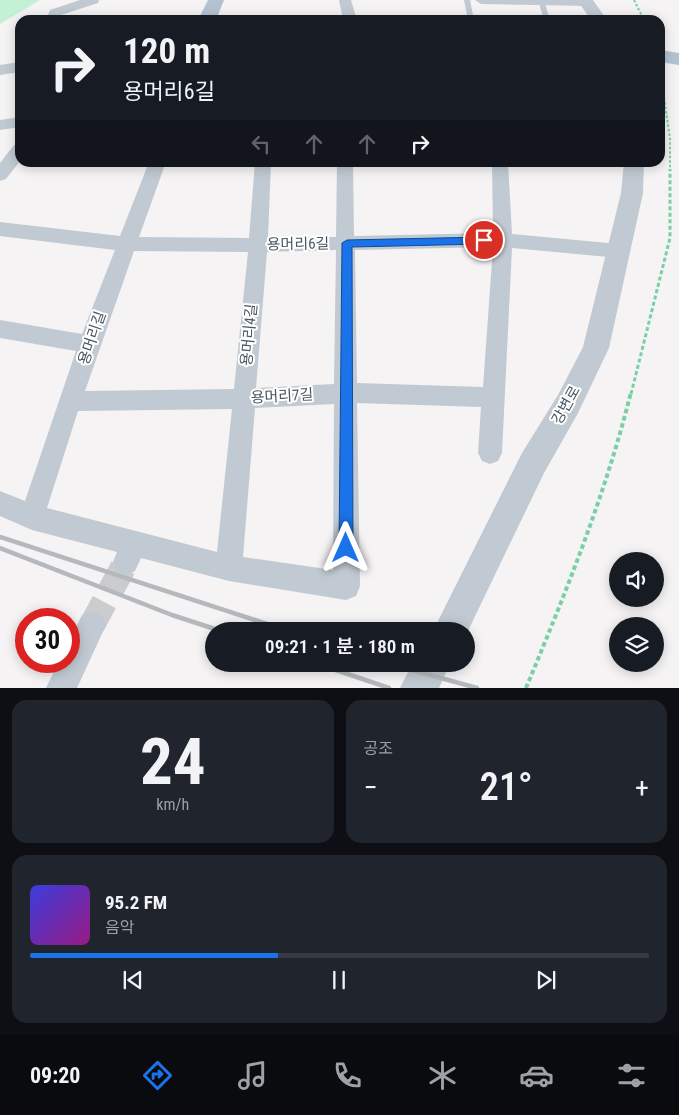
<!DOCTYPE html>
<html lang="ko">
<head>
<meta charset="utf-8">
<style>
	:root { --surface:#171b24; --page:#20242c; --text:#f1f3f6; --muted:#9ea1a6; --line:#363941; --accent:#1a73e8 }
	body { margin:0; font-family:"Roboto Condensed","Noto Sans KR",sans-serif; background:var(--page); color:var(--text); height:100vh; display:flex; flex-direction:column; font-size:19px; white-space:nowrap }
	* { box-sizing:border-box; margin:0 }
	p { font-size:16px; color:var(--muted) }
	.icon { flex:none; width:28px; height:28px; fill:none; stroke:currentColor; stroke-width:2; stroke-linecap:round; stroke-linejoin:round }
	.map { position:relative; height:688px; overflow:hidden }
	.drawer { display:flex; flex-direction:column; gap:12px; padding:12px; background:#0d0f14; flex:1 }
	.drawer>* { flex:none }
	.banner { position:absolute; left:15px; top:15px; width:650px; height:152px; border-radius:15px; box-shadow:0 2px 12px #0003; background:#171b24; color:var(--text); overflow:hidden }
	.controls { position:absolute; left:609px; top:552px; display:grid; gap:10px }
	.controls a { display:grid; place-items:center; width:55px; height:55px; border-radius:50%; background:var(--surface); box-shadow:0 2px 12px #0003; font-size:25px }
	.speed { position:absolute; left:15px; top:608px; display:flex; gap:10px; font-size:25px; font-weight:700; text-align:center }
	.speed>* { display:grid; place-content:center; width:65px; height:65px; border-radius:50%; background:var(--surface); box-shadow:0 2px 12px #0003; line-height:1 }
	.speed .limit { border:8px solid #d22; background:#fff; color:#111 }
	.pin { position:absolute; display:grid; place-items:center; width:42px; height:42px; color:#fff; margin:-21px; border:2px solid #fff; border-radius:50%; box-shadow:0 1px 5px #0007 }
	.me { position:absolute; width:55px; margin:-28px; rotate:0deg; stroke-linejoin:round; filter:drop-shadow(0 0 4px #0008) }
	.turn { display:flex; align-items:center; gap:18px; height:105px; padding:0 25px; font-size:22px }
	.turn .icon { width:65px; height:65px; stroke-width:2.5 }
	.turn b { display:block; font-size:35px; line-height:42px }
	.lanes { display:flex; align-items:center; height:48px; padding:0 25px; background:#0003; justify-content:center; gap:25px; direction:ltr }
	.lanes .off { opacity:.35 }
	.big { font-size:38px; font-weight:600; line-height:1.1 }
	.drawer .card { flex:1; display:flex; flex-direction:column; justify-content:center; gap:8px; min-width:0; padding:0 18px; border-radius:15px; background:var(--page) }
	.drawer .dial { align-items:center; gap:0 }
	.dial b { font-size:65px; line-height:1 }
	.song { display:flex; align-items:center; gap:15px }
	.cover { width:60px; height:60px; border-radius:8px; background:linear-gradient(135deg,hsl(240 70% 55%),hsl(310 70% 35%)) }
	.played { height:5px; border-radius:2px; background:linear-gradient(90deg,var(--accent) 40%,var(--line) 40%) }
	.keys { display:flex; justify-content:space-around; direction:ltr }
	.heat { display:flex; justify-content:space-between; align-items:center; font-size:28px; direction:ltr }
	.drawer .tiles { flex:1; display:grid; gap:12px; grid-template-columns:1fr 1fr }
	.card:last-child { grid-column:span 2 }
	.trip { position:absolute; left:205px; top:622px; width:270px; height:50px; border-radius:25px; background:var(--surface); box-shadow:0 2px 12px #0003; font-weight:600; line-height:50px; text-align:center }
	.menu { display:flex; height:80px; justify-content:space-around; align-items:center; background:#090b0e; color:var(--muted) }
	.menu .icon { width:35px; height:35px }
	.menu .current { color:var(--accent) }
	.menu b { font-size:22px; color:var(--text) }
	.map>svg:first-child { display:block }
	.green { fill:#c3f1d5 }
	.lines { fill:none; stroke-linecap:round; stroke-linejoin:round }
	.minor-tunnel { stroke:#caccce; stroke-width:26; stroke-dasharray:26 13; stroke-linecap:butt }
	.path-far2 { stroke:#7ad0a6; stroke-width:2; stroke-dasharray:2.5 2; stroke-linecap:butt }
	.path-far1 { stroke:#7ad0a6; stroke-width:3; stroke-dasharray:4 2.5; stroke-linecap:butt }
	.path { stroke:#7ad0a6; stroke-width:4; stroke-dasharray:4.5 3; stroke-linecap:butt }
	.service { fill:#c1cad2; fill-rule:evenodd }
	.minor { fill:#c1cad2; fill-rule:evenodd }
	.tertiary { fill:#c1cad2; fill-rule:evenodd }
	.primary { fill:#b3c2d1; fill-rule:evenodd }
	.rail { stroke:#b5b8bd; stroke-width:4.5 }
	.route { fill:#1a73e8; stroke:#114b97 }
	.labels { text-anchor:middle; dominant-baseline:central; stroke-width:4; stroke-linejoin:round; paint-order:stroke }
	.street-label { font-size:15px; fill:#4a5661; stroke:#fff }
</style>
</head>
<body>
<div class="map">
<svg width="679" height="688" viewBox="0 0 679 688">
	<rect width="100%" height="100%" fill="#f5f3f3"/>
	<polygon class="green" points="0,0 40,0 0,24"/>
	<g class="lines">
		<polyline class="minor-tunnel" points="92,625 126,562"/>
		<g class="path-far2">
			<polyline points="634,0 644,20"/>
			<polyline points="660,71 670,138 670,170"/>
		</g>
		<polyline class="path-far1" points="631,394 670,238 670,169"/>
		<path class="path" d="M526,688C566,592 606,493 631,392"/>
		<g class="service">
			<polygon points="464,0 470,0 473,15 477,20 471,20 467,15"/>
			<polygon points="538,0 544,0 550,20 544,20"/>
		</g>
		<g class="minor">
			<polygon points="80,0 99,0 98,3 61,15 60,20 46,20 50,10"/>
			<polygon points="339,0 351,0 357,20 343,20"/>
			<polygon points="475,0 591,0 592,2 586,6 481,4"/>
			<polygon points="20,117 20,127 0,130 0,120"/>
			<polygon points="20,144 20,161 6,179 0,181 0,163 14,145"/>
			<path d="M149,162H166L139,237L249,238L255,162H271L268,238L336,237L337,162H353L354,236L493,233L492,162H508L512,234L619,244L626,246L629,251L626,256L619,258L512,248L502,453L498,461L490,464L482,461L478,453L481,407L357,403L360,586L356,596L346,600L229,581L141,558L135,571L126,575L117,571L113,562L117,552L32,530L0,516V491L25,501L76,351L0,338V320L82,334L115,250L0,236V222L120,236ZM493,247L483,387L357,383L355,250ZM336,250L334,384L256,388L267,252ZM134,251L248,252L234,389L85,391ZM334,404L333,570L243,557L255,408ZM232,409L217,552L47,508L78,411Z"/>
			<polygon points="92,611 102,615 106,625 77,688 46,688 59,661 69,661 69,641 82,615"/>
		</g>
		<g class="tertiary">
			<polygon points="577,0 593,0 607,20 591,20"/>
			<polygon points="20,62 20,72 0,75 0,65"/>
			<polygon points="624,162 644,162 643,193 609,348 578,413 544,473 466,635 466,631 433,631 522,453 558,395 583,347 621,193"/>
			<polygon points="412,664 450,664 439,688 400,688"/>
		</g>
		<g class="primary">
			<polygon points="208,0 224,0 216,20 198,20"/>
			<polygon points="660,50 679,53 679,65 660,62"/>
		</g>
		<g class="rail">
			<polyline points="0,537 289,631"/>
			<polyline points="0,548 172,615 221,631"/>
			<polyline points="318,664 389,688"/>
			<polyline points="390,664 477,688"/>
		</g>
	</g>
	<polygon class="route" points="484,237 489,240 484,244 352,247 353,548 351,552 346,555 341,552 339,548 342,243 347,240"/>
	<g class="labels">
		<g class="street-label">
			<text transform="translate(298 244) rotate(-1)">용머리6길</text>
			<text transform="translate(249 335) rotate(-85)">용머리4길</text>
			<text transform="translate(92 338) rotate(-71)">용머리길</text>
			<text transform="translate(282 396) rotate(-3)">용머리7길</text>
			<text transform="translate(566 405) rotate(-61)">강변로</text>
		</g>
	</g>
</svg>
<div class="controls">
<a><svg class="icon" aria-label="sound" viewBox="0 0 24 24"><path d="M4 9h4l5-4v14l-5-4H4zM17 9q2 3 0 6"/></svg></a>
<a><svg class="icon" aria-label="layers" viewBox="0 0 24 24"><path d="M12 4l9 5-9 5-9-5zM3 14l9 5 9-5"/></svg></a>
</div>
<div class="speed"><div class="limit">30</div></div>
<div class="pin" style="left:484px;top:240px;background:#d93025"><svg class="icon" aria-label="arrive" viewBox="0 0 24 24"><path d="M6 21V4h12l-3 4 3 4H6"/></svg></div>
<svg class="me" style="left:346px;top:548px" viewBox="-20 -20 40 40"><path d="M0-17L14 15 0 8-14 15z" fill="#1a73e8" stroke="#fff" stroke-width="4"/></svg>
<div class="trip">09:21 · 1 분 · 180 m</div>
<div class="banner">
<div class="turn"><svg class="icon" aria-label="right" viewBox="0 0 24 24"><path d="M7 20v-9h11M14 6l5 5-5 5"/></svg><div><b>120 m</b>용머리6길</div></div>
<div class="lanes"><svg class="icon off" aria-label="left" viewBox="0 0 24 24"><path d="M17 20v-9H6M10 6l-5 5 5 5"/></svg><svg class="icon off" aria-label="ahead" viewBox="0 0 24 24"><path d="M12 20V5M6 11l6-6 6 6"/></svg><svg class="icon off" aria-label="ahead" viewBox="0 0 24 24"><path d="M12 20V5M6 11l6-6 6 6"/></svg><svg class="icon" aria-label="right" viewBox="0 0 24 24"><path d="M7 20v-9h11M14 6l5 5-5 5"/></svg></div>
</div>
</div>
<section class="drawer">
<div class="tiles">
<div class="card dial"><b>24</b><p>km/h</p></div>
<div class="card"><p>공조</p>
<div class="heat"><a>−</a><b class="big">21°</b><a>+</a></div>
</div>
<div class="card">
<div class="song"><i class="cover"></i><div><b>95.2 FM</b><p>음악</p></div></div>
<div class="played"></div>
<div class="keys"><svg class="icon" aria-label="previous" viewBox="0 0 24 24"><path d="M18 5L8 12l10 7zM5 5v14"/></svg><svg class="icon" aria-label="pause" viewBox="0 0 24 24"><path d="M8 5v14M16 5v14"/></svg><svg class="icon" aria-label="next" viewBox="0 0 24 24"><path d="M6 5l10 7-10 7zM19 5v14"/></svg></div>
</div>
</div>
</section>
<nav class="menu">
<b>09:20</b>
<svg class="icon current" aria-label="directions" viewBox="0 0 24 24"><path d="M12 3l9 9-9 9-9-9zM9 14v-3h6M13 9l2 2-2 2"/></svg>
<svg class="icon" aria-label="music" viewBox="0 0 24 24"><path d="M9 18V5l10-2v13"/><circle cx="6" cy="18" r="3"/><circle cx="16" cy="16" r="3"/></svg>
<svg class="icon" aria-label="phone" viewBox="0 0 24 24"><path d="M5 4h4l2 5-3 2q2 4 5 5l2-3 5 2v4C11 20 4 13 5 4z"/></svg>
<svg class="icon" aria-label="climate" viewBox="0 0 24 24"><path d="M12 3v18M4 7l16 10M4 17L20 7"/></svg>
<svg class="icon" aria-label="car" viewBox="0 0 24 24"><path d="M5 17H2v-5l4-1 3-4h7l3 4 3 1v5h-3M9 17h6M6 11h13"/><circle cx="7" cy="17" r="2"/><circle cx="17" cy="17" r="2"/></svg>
<svg class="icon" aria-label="filters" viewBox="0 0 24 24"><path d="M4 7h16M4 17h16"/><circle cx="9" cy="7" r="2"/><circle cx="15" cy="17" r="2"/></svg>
</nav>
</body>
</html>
